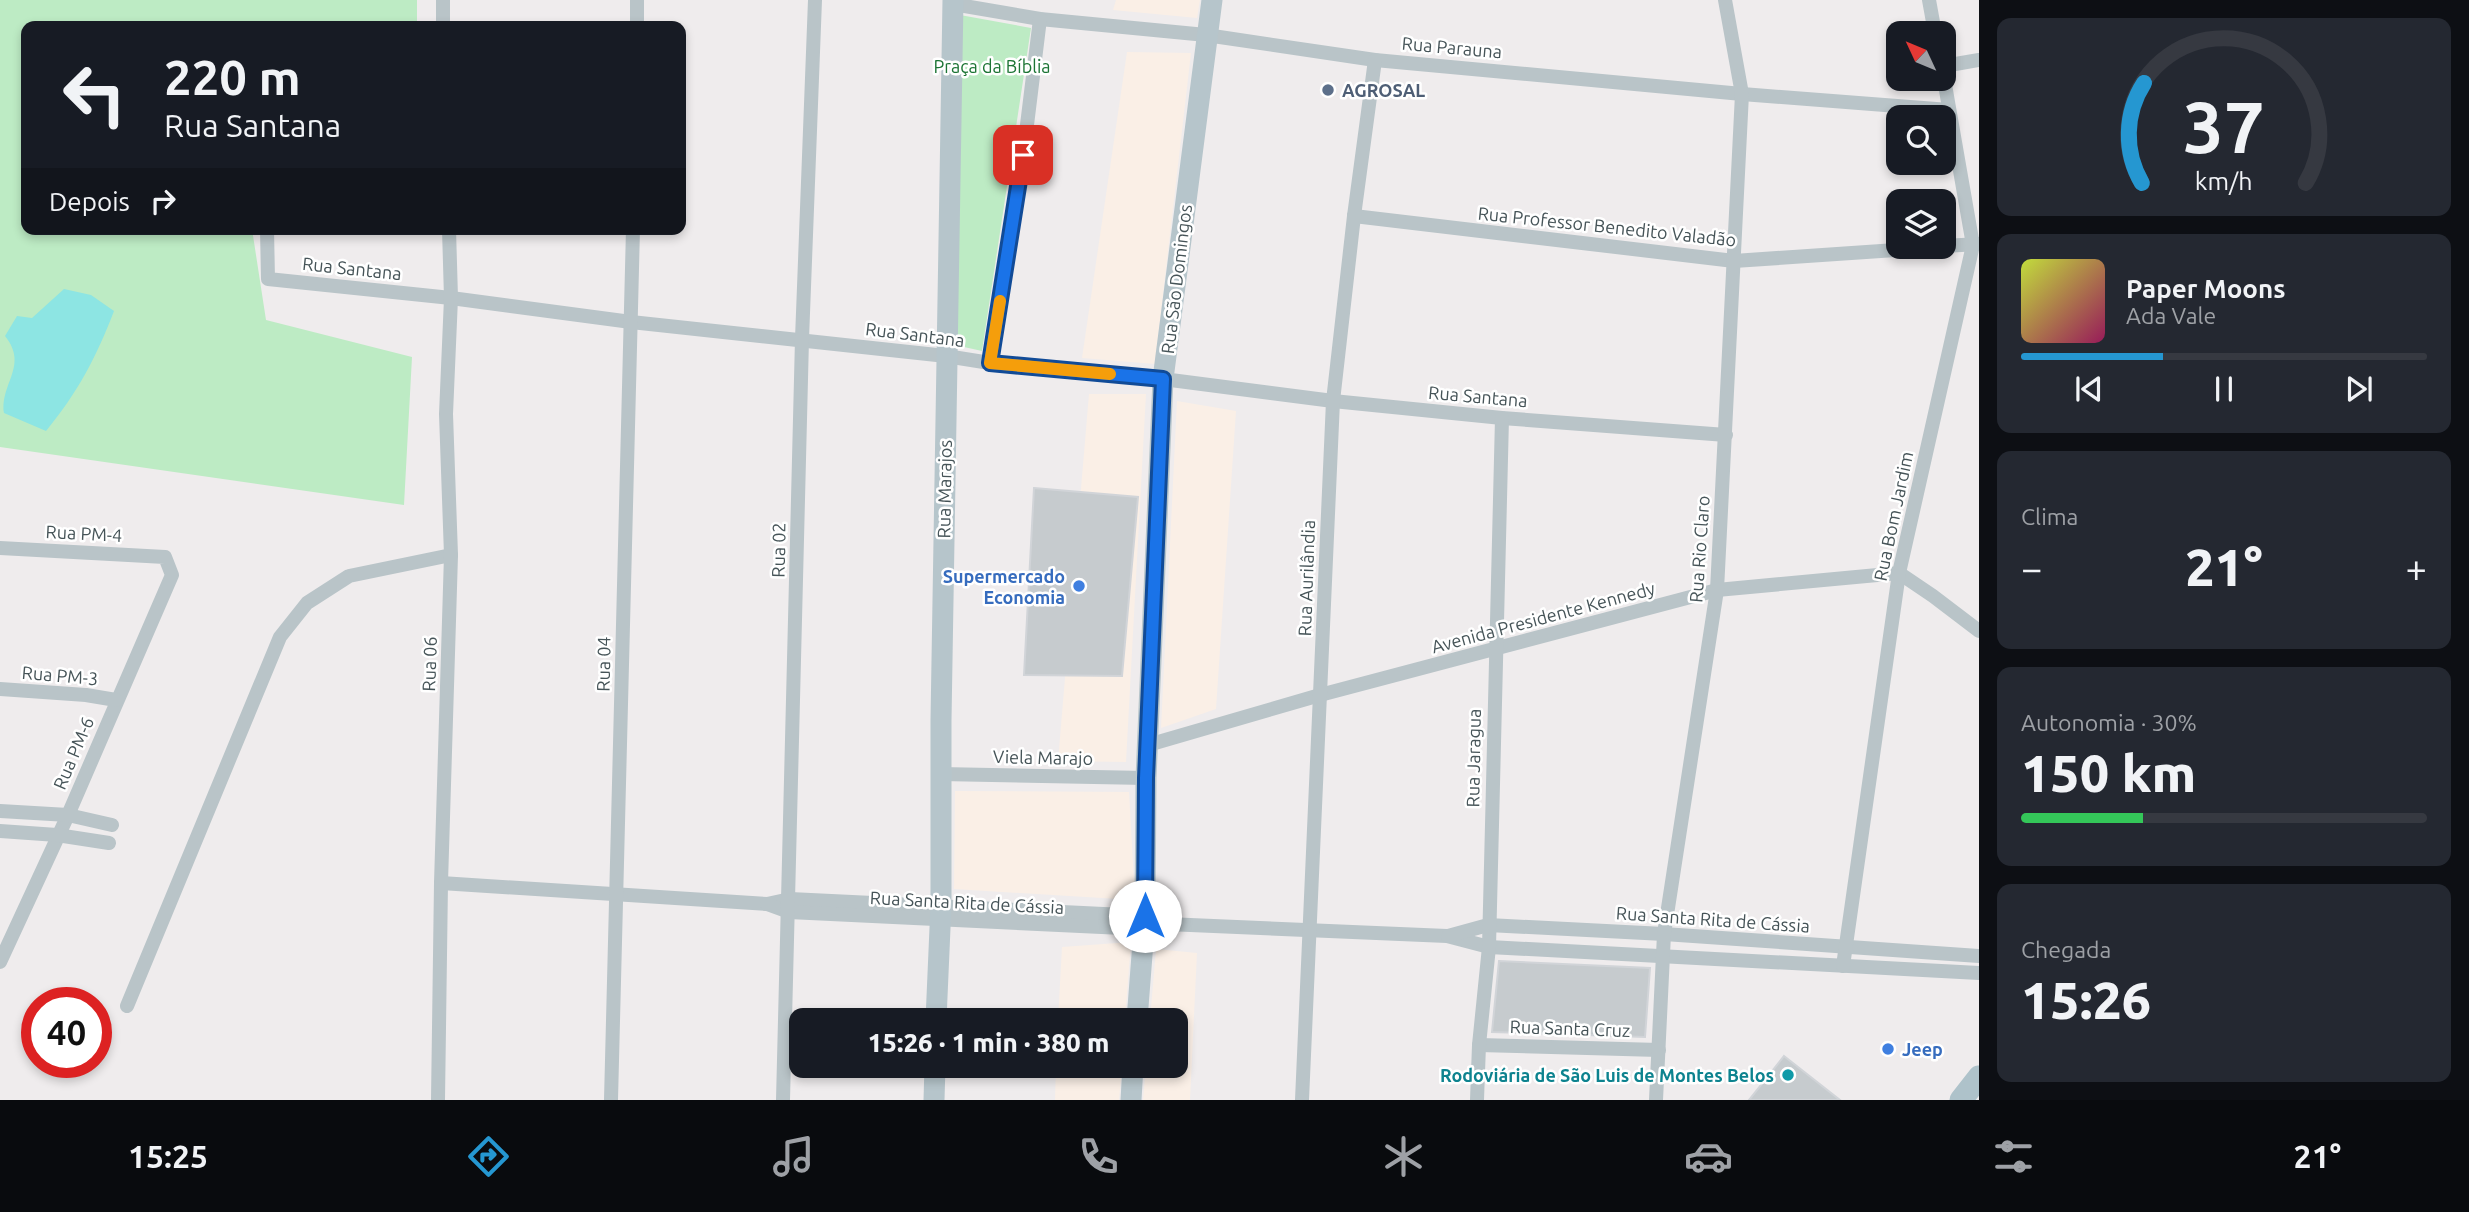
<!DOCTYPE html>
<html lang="pt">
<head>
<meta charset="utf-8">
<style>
	:root { --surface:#171b24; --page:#242831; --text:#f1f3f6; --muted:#9ea1a6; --line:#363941; --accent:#2597d1 }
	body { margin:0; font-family:Ubuntu,sans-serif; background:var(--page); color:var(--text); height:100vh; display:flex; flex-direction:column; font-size:26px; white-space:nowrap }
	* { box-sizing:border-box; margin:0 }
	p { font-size:23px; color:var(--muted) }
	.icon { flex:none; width:38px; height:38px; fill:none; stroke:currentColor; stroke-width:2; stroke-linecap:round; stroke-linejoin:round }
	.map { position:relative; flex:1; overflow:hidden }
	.panel { display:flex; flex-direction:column; gap:18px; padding:18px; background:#0d0f14; width:490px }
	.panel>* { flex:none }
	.top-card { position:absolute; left:21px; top:21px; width:665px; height:214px; border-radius:14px; box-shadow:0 4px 10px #0003; background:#171b24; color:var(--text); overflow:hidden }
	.needle { width:46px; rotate:314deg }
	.controls { position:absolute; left:1886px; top:21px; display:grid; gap:14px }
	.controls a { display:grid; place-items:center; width:70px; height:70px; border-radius:14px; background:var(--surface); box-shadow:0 4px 10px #0003; font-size:35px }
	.speed { position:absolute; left:21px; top:987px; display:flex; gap:14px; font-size:35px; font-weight:700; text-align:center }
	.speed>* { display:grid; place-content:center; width:91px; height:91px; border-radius:50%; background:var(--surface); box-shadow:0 4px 10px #0003; line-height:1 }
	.speed .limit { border:10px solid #d22; background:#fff; color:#111 }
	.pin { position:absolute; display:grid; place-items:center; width:60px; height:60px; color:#fff; margin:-30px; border-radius:14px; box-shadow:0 4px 10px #0006 }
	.me { position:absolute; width:77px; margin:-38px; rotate:0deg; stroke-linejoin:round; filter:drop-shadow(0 0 5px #0008) }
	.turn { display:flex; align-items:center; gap:24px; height:147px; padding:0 28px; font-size:32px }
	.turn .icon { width:91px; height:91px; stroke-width:2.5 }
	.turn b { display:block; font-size:49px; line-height:60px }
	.then { display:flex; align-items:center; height:66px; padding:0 28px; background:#0003; gap:14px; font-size:26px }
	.big { font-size:52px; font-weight:800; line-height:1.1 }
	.panel .widget { flex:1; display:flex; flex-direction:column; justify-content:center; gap:10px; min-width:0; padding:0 24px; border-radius:14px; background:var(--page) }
	.panel .dial { align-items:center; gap:0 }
	.dial svg { height:182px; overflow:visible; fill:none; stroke:var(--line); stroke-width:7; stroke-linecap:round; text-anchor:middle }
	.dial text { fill:var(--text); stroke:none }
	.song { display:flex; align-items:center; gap:21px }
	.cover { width:84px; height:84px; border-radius:10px; background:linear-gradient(135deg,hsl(70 70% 55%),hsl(330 70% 35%)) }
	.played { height:7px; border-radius:4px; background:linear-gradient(90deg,var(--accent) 35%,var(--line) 35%) }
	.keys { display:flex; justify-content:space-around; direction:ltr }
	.heat { display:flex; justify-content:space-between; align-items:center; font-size:38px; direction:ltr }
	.charge { height:10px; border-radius:5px; background:linear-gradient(90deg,#34c759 30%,var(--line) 0) }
	.trip { position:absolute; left:789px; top:1008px; width:399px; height:70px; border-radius:14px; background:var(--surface); box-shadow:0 4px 10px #0003; font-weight:800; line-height:70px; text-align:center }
	.dock { display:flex; height:112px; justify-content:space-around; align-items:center; background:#090b0e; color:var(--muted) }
	.dock .icon { width:49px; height:49px }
	.dock .current { color:var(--accent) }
	.dock b { font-size:32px; color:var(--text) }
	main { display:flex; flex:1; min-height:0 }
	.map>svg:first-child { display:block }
	.commercial { fill:#faefe6 }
	.green { fill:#bdebc4 }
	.water { fill:#8de5e3 }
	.building { fill:#c6cbce; stroke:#d1d4d8; stroke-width:2 }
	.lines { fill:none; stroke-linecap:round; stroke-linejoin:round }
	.street { stroke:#b9c4c8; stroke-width:14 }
	.secondary { stroke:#b6c5cb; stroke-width:21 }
	.primary { stroke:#aec2ca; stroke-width:23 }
	.route-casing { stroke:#114b97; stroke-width:18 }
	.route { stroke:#1a73e8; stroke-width:12 }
	.slow { stroke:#f59e0b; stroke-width:12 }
	.service-dot { fill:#5c6f8a; stroke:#fff; stroke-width:2.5 }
	.shop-dot { fill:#3f7fe0; stroke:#fff; stroke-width:2.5 }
	.culture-dot { fill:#0f9aa8; stroke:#fff; stroke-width:2.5 }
	.labels { text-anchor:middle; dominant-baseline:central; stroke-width:5; stroke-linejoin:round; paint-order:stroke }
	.street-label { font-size:18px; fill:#465458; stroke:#fff }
	.park-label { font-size:18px; fill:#1c7434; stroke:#fff }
	.service-label { font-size:18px; font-weight:bold; fill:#4e5e75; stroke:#fff; text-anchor:start }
	.shop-label { font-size:18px; font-weight:bold; fill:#366cbe; stroke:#fff; text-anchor:end }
	.culture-label { font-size:18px; font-weight:bold; fill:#0d838f; stroke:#fff; text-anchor:end }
</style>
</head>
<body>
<main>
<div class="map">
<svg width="1979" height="1100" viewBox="0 0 1979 1100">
	<rect width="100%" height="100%" fill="#efeced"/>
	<g class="commercial">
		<polygon points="1116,0 1200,0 1197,18 1113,10"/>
		<polygon points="1127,52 1191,53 1155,364 1082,358"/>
		<polygon points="1089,394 1146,394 1126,762 1058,761"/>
		<polygon points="1177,401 1236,411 1216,709 1161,728"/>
		<polygon points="955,791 1129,792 1135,900 954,889"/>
		<polygon points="1131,942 1125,1020 1058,1020 1062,947"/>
		<polygon points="1156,949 1197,953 1190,1100 1143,1100 1146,1066 1176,1066 1176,1020 1150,1020"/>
		<polygon points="1056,1066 1122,1066 1119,1100 1055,1100"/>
	</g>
	<g class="green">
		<polygon points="0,0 417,0 417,26 26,26 26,229 252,229 266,320 412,357 404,505 0,447"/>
		<polygon points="960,15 1031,28 982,351 955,345"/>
	</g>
	<path class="water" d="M64,289L91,295L114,311C96,358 78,392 46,431L4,413C0,383 29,366 5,336L17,316L32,318Z"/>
	<g class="building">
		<polygon points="1034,488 1138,497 1122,676 1024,675"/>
		<polygon points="1499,961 1650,968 1645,1037 1492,1032"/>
		<polygon points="1784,1056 1840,1100 1749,1100"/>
	</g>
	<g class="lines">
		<g class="street">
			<polyline points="443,0 443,26"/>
			<polyline points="1929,0 1935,33"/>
			<polyline points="953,4 1040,19 1206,35 1375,60 1742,94 1949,110"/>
			<polyline points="637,26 637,0"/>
			<polyline points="1944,66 1979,60"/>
			<polyline points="1354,216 1734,261 1940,247"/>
			<polyline points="267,229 268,279 451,298 631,322 946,356 990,363 1163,379 1333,401 1502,418 1726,435"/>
			<polyline points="1944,246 1979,244"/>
			<polyline points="990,363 1020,182 1040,19"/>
			<polyline points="0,548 165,557 172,575 68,815 0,962"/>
			<polyline points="0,689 86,695 116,700"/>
			<polyline points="1148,745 1320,695 1717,590 1899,573 1933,596 1979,631"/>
			<polyline points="940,774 1146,778"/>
			<polyline points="0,811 68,815 112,825"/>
			<polyline points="0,831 57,835 109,843"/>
			<polyline points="441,883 767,904 790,899 1145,916 1153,919"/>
			<polyline points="767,904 789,912 1144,929 1167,924 1447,936 1489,947 1979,973"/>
			<polyline points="1448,936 1488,925 1664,934 1979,956"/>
			<polyline points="1843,966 1899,573 1973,245 1944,79"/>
			<polyline points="127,1006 280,637 307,603 349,576 451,555"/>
			<polyline points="1479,1045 1659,1050"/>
			<polyline points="438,1100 441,883 451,555 446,414 451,298 449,229"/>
			<polyline points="611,1100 633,229"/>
			<polyline points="783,1100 802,339 815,0"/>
			<polyline points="1302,1100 1333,401 1354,216 1375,60"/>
			<polyline points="1477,1100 1479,1045 1489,947 1502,418"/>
			<polyline points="1656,1100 1664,934 1717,590 1742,94 1725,0"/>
		</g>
		<g class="secondary">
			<polyline points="936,1020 941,905 941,720 953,0"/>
			<polyline points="1137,1020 1145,916 1146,778 1163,379 1212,0"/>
			<polyline points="934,1100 935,1066"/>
			<polyline points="1131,1100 1133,1066"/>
		</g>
		<polyline class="primary" points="1961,1100 1979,1077"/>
	</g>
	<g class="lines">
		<defs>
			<polyline id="route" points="1023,155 990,363 1163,379 1146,778 1145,916"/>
		</defs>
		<use href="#route" class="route-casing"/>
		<use href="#route" class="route"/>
		<polyline class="slow" points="1000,301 990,363 1110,374"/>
	</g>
	<circle class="service-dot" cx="1328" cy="90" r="7"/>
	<g class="shop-dot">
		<circle cx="1079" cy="586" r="7"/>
		<circle cx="1888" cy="1049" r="7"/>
	</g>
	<circle class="culture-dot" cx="1788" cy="1075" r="7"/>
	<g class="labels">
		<g class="street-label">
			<text transform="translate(1452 47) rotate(5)">Rua Parauna</text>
			<text transform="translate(1607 226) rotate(6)">Rua Professor Benedito Valadão</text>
			<text transform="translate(352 268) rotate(6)">Rua Santana</text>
			<text transform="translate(1176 279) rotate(-83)">Rua São Domingos</text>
			<text transform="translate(915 334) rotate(7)">Rua Santana</text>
			<text transform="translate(1478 396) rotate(5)">Rua Santana</text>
			<text transform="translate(944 489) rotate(-89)">Rua Marajos</text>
			<text transform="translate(1893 516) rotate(-78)">Rua Bom Jardim</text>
			<text transform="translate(84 533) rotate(3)">Rua PM-4</text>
			<text transform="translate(1699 549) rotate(-86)">Rua Rio Claro</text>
			<text transform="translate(778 550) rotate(-89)">Rua 02</text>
			<text transform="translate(1306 578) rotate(-88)">Rua Aurilândia</text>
			<text transform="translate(1543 617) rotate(-15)">Avenida Presidente Kennedy</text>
			<text transform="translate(429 664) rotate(-88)">Rua 06</text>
			<text transform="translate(603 664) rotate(-89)">Rua 04</text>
			<text transform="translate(60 675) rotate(5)">Rua PM-3</text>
			<text transform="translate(73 753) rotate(-67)">Rua PM-6</text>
			<text transform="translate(1043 757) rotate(1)">Viela Marajo</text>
			<text transform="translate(1473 758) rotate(-89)">Rua Jaragua</text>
			<text transform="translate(967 902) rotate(3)">Rua Santa Rita de Cássia</text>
			<text transform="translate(1713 919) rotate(4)">Rua Santa Rita de Cássia</text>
			<text transform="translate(1570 1028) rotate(2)">Rua Santa Cruz</text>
		</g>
		<g class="park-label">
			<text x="992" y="66">Praça da Bíblia</text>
		</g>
		<g class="service-label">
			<text x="1342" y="90">AGROSAL</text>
		</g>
		<g class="shop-label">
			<text x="1065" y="576">Supermercado<tspan x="1065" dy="21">Economia</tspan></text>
			<text x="1902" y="1049" text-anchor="start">Jeep</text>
		</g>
		<g class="culture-label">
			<text x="1774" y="1075">Rodoviária de São Luis de Montes Belos</text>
		</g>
	</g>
</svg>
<div class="controls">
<a><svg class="needle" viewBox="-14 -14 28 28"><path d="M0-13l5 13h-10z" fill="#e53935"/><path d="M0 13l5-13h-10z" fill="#9ea1a6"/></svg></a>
<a><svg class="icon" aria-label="search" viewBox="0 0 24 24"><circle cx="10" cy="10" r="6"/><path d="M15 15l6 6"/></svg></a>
<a><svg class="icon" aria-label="layers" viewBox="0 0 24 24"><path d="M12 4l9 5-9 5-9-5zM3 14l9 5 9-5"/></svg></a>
</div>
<div class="speed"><div class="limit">40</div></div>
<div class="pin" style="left:1023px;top:155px;background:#d93025"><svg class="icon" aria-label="arrive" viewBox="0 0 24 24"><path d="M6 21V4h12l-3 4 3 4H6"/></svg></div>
<svg class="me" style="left:1145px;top:916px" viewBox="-20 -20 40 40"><circle r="19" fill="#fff"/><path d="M0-13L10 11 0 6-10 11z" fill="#1a73e8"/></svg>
<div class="trip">15:26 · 1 min · 380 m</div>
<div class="top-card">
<div class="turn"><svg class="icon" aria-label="left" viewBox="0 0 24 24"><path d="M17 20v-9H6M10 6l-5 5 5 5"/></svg><div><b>220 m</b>Rua Santana</div></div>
<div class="then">Depois<svg class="icon" aria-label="right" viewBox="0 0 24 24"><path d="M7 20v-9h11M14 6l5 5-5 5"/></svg></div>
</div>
</div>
<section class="panel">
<div class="widget dial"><svg viewBox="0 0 100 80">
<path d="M14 69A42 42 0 1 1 86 69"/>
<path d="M14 69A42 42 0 0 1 15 25" stroke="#2597d1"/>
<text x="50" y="56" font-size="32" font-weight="700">37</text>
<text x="50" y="72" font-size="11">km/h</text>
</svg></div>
<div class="widget">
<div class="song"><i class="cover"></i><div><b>Paper Moons</b><p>Ada Vale</p></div></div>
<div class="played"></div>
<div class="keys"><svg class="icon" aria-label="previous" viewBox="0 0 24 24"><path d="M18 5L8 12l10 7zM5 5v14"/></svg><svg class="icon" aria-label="pause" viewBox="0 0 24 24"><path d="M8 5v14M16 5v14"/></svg><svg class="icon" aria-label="next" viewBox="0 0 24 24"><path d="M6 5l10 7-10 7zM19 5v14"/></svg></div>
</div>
<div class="widget"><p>Clima</p>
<div class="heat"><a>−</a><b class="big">21°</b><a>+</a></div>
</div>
<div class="widget"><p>Autonomia · 30%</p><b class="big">150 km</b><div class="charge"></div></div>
<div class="widget"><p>Chegada</p><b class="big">15:26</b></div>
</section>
</main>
<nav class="dock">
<b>15:25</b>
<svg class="icon current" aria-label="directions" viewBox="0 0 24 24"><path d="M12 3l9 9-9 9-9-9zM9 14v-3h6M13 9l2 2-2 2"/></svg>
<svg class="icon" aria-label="music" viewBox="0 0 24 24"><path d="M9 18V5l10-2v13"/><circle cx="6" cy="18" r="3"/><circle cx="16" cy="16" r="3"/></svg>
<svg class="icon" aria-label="phone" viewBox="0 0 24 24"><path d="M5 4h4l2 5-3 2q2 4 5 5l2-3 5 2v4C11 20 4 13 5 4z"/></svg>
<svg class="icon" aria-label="climate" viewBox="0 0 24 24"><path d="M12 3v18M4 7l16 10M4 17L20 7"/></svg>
<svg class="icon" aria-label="car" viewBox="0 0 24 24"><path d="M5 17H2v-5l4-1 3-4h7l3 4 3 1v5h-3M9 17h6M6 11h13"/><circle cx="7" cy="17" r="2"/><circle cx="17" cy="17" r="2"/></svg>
<svg class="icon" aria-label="filters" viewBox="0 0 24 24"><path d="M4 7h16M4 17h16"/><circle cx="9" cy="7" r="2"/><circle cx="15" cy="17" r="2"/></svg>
<b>21°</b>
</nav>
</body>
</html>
